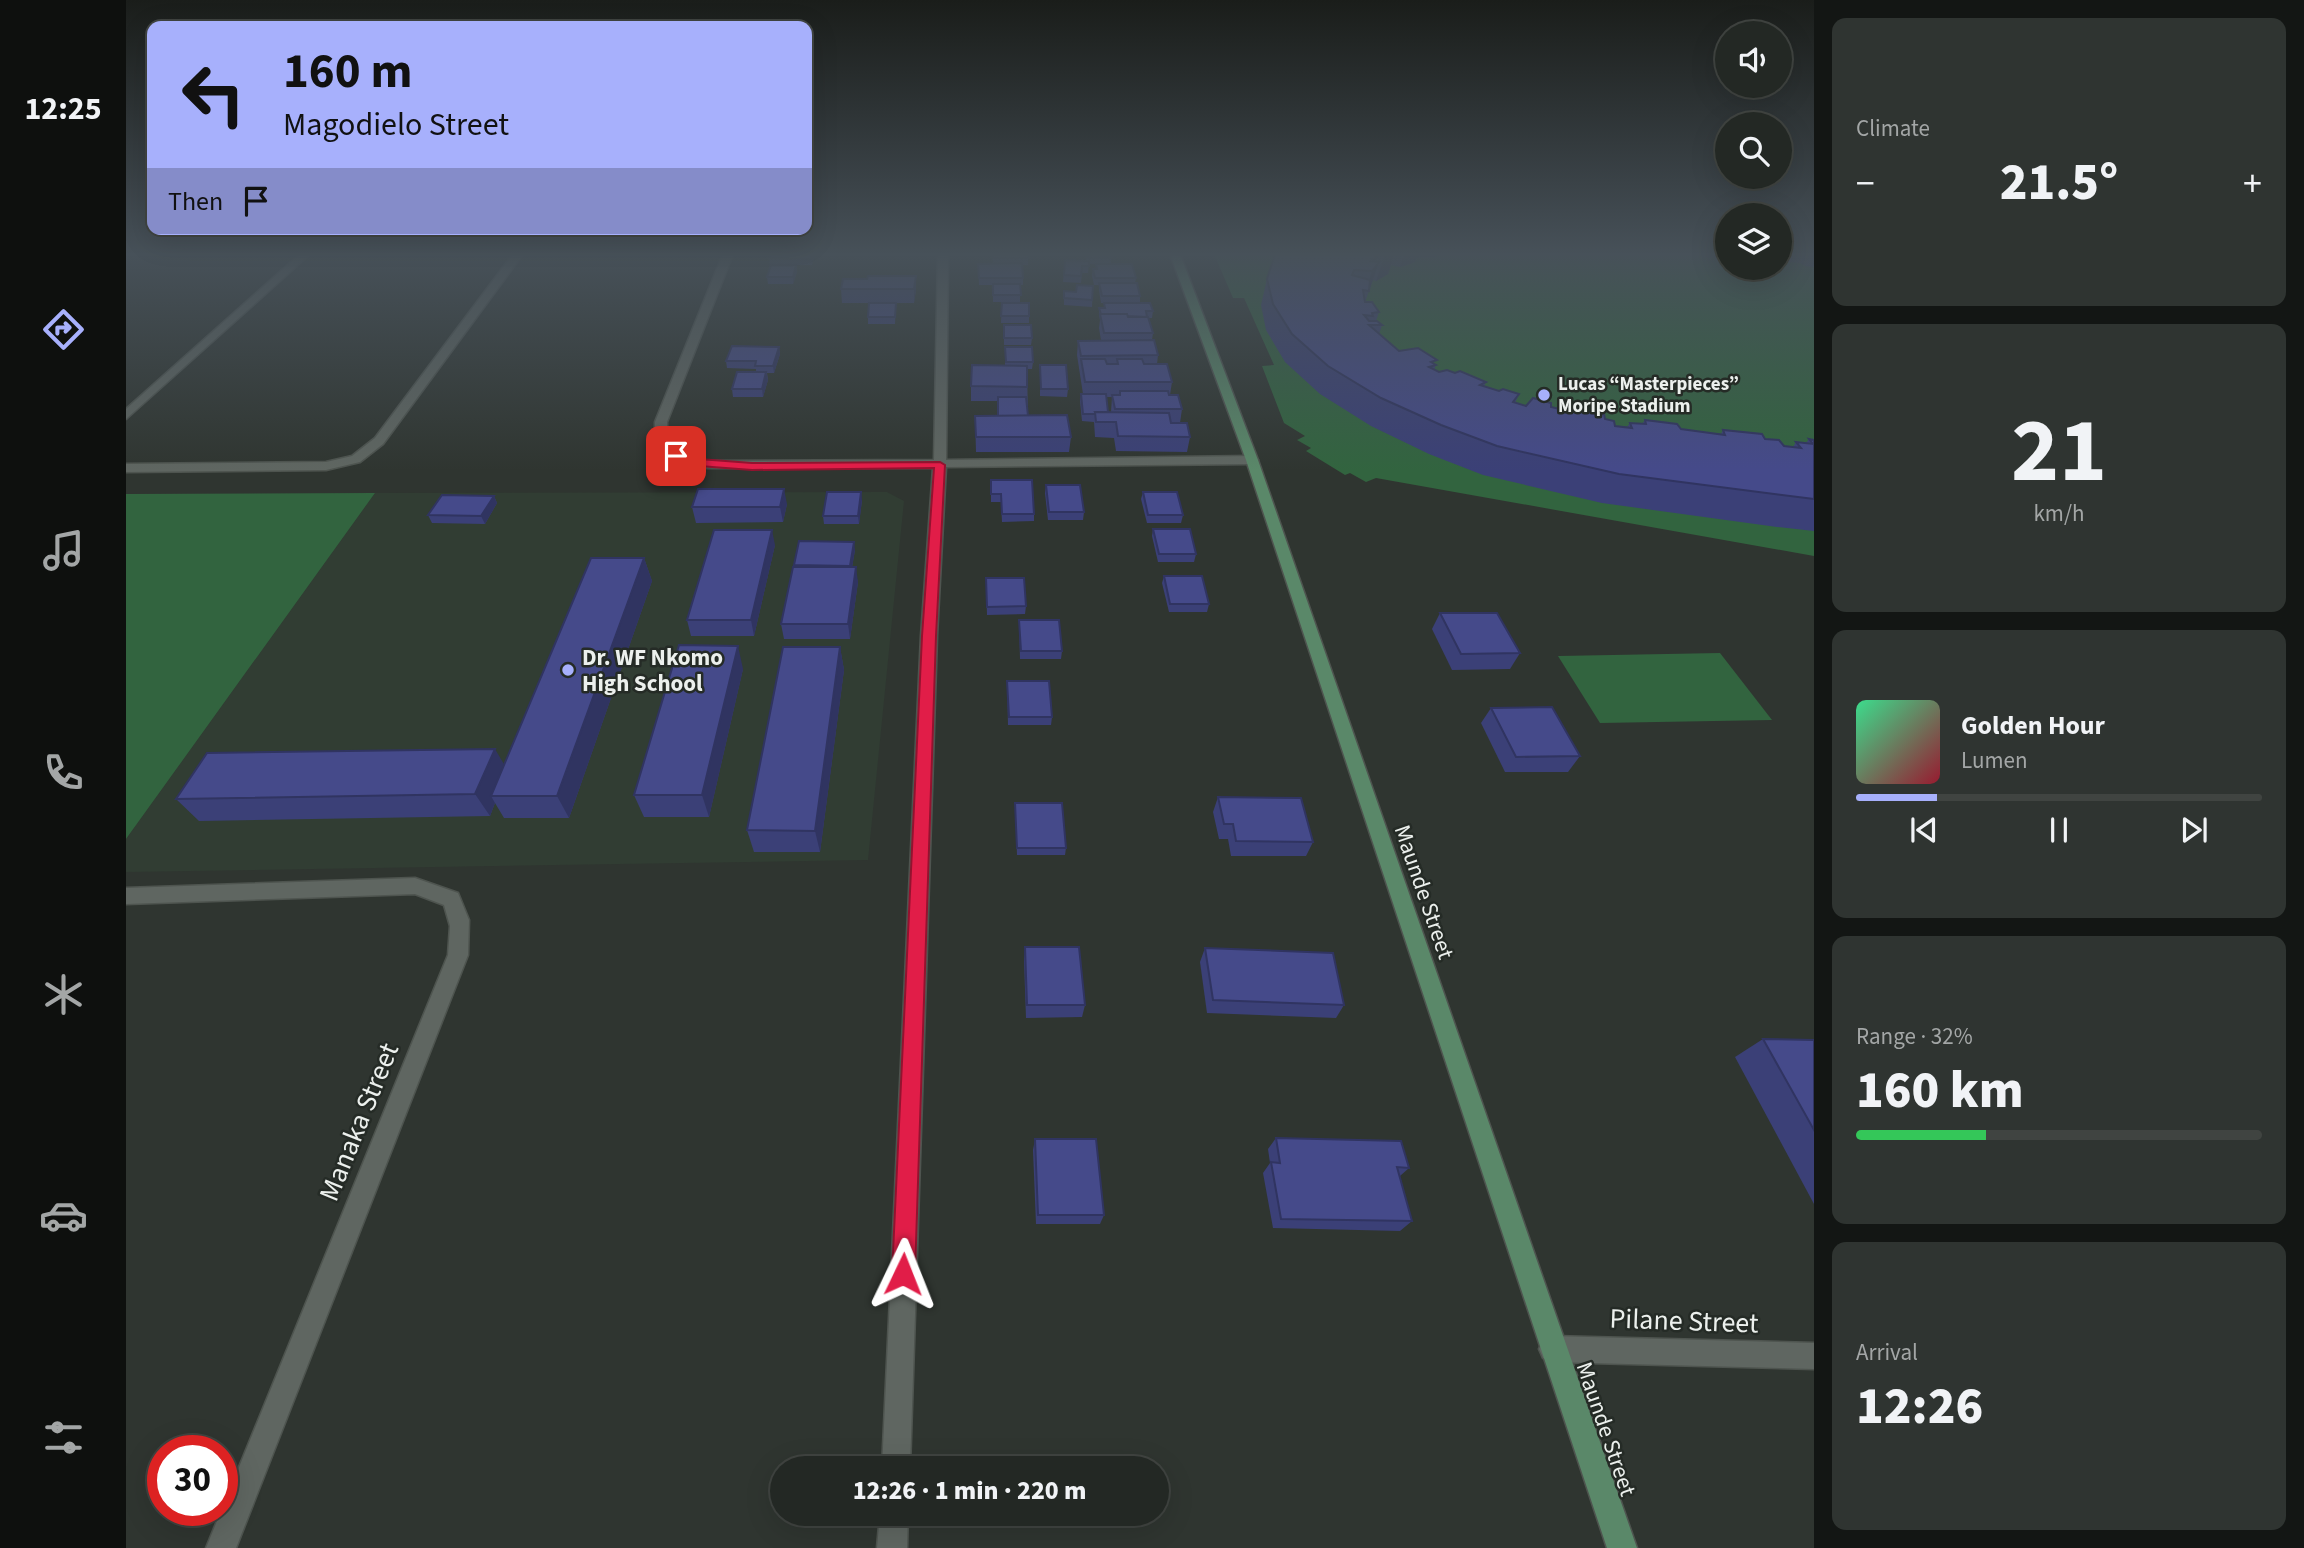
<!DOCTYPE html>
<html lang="en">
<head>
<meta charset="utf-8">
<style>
	:root { --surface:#232824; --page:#2f3431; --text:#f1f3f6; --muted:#a3a6a6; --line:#404441; --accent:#a7b0fc }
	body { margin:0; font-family:"Source Sans 3",sans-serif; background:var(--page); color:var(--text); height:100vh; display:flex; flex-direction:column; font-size:26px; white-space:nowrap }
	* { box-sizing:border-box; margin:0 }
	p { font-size:23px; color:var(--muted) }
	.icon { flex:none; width:38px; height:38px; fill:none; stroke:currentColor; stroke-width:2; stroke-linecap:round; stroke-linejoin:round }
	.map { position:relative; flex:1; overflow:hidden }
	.drawer { display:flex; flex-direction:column; gap:18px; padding:18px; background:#131614; width:490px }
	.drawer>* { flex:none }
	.hud { position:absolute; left:21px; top:21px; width:665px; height:214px; border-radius:14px; box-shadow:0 7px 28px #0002,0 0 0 2px var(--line); background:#a7b0fc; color:#111; overflow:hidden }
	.tools { position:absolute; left:1589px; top:21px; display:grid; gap:14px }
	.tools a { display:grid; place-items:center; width:77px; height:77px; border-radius:50%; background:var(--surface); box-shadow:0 7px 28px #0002,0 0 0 2px var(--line); font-size:35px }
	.speed { position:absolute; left:21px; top:1435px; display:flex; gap:14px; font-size:35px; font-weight:700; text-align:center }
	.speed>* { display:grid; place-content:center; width:91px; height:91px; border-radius:50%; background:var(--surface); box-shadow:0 7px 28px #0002,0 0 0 2px var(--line); line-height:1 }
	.speed .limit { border:10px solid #d22; background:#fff; color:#111 }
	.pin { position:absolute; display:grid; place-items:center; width:60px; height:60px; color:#fff; margin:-30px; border-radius:14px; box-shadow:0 4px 10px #0006 }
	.me { position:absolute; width:77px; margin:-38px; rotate:2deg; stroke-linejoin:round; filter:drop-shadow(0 0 5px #0008) }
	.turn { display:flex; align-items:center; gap:24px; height:147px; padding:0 21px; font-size:32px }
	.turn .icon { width:91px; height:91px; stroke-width:2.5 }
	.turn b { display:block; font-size:49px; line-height:60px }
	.then { display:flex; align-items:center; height:66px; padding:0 21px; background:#0003; gap:14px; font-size:26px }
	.big { font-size:52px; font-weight:800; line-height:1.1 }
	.drawer .card { flex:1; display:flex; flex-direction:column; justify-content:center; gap:10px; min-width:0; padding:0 24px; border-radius:14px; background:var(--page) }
	.drawer .dial { align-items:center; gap:0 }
	.dial b { font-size:91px; line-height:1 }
	.song { display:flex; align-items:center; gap:21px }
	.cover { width:84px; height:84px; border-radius:10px; background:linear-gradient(135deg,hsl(150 70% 55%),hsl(350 70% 35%)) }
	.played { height:7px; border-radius:4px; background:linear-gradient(90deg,var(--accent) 20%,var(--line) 20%) }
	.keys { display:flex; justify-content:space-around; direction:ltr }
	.heat { display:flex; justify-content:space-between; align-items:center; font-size:38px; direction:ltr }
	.charge { height:10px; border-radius:5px; background:linear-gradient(90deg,#34c759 32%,var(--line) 0) }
	.trip { position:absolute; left:644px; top:1456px; width:399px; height:70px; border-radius:35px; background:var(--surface); box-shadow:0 7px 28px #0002,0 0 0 2px var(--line); font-weight:800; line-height:70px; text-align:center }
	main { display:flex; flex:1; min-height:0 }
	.dock { display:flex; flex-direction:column; width:126px; justify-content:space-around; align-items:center; background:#0e100e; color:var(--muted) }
	.dock .icon { width:49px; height:49px }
	.dock .on { color:var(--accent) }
	.dock b { font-size:32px; color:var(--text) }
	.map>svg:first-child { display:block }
	.built { fill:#313d33 }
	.green { fill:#32643f }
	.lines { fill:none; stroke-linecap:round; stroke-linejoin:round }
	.street-casing { stroke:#4e544f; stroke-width:3 }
	.secondary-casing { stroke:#4e544f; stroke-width:3 }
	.street { fill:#5f6661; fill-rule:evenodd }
	.secondary { fill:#5a8869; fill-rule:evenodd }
	.wall { fill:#3b4077; fill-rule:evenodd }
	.shaded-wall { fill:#303461 }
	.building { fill:#454a8a; stroke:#303461; stroke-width:2 }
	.route { fill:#e11d48; stroke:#92132f; stroke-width:2 }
	.poi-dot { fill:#a7b0fc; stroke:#252b26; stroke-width:2.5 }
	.labels { text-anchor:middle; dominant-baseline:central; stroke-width:5; stroke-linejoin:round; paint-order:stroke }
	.far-poi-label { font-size:19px; font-weight:bold; fill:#ecf0ed; stroke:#252b26; text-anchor:start }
	.poi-label { font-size:23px; font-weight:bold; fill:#ecf0ed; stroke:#252b26; text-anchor:start }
	.street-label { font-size:23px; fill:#ecf0ed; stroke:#252b26 }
	.near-street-label { font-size:28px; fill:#ecf0ed; stroke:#252b26 }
</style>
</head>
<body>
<main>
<nav class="dock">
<b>12:25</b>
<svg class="icon on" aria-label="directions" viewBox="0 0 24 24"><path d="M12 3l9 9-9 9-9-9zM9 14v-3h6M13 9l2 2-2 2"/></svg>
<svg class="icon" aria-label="music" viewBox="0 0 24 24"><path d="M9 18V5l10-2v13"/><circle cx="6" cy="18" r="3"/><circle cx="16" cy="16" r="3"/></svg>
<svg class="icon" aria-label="phone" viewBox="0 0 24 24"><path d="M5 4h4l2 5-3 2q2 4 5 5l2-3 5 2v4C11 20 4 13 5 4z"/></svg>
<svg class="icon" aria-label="climate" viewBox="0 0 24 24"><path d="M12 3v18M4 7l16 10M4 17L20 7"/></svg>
<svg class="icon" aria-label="car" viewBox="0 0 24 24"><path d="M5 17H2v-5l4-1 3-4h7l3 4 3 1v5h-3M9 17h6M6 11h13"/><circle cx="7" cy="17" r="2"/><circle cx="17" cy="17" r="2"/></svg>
<svg class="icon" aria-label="filters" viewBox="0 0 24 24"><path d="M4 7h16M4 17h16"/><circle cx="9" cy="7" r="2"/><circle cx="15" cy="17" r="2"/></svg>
</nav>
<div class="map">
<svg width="1688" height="1548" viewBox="0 0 1688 1548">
	<rect width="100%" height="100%" fill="#2f3530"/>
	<polygon class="built" points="761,492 778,501 742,860 0,872 0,839 249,493"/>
	<g class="green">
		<polygon points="1088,254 1601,254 1601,268 1654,268 1654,254 1688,254 1688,556 1250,478 1240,482 1224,473 1219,475 1180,451 1185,448 1171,440 1179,436 1158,423 1136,366 1148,365 1118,298 1107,298"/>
		<polygon points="249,493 0,839 0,494"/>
		<polygon points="1594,653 1646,720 1474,723 1432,656"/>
	</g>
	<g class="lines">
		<defs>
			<g id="street">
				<polygon points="174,254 184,254 0,419 0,409"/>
				<polygon points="387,254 397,254 257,444 234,462 200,470 0,472 0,464 200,462 226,456 249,438"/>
				<polygon points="597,254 607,254 541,422 541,437 546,447 556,454 581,461 808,460 812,254 822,254 820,460 1126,456 1132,460 1126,464 820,467 811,636 784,1468 756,1468 795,636 807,468 581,468 547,459 537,451 529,437 529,422"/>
				<polygon points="289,878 332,893 343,920 342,955 110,1548 80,1548 322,955 324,926 318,905 289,894 0,904 0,888"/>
				<polygon points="1426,1336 1688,1343 1688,1369 1426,1362 1417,1358 1413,1349 1417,1340"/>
				<polygon points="754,1514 782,1514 781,1548 751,1548"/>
			</g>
			<polygon id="secondary" points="1044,254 1054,254 1132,460 1511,1548 1481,1548 1120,460"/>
		</defs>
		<use href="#street" class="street-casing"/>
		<use href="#secondary" class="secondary-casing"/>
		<use href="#street" class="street"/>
		<use href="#secondary" class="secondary"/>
	</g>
	<g class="wall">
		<polygon points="689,254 686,265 670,265 671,272 667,284 642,284 641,277 644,265 643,258"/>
		<polygon points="866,254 902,254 902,265 896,265 897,278 897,285 894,285 894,302 867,302 867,285 853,285 852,264 867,263"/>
		<path d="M959,254H985V264L1010,278L1009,283L1014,296V303L1027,311L1026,318H1023L1027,333L1026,340L1032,355L1031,364L1046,382L1044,395L1056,409L1054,423L1064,437L1061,452L990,451L988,438L969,437L968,422L956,421L954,401L955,394H957L951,355L952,341L975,340L973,328L974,320L973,315V308H978V303H975L973,290V285H968L966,276L967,269H970V264H963L962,273H956L955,283L937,282L939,260H961ZM980,397H986L985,412H982Z"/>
		<polygon points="1149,254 1311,254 1310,257 1290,258 1289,262 1274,267 1265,265 1262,274 1250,281 1247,280 1239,302 1253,312 1250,321 1256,325 1253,334 1273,351 1309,364 1310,365 1308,370 1313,372 1329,373 1360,382 1358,386 1373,391 1393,394 1389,403 1400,406 1425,407 1445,412 1446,409 1479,419 1489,426 1501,427 1504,423 1516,424 1519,420 1555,429 1595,434 1597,430 1639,439 1658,446 1667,447 1670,442 1680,443 1683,439 1688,440 1688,531 1651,527 1476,503 1357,475 1303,454 1245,426 1194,394 1159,362 1140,330 1135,305 1141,279"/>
		<polygon points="1555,254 1601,254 1601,257 1600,259"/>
		<polygon points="1654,254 1688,254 1688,267 1679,266 1675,263 1654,261"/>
		<polygon points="967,286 966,307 938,305 938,291 950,292"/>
		<polygon points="715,289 790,290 788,303 770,303 769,324 742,324 742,317 769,303 716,303"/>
		<polygon points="876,303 903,316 903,323 875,323"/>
		<polygon points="878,325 906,338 905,345 878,345"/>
		<polygon points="653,347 654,354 648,373 641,373 642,380 637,397 607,397 606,389 630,372 630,369 601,368 600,361"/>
		<polygon points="879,347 907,362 906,369 901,369 902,415 945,437 943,452 850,452 849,416 872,416 872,401 845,401 845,386 879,365"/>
		<polygon points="914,365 942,389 941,397 914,396"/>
		<polygon points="865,480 908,514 908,521 876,522 875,502 865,502"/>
		<polygon points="920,485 958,512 957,520 922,520 919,493"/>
		<polygon points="1017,492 1057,515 1055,523 1021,523 1015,499"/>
		<polygon points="368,496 371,503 359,524 306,523 302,515"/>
		<polygon points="736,500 733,524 698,524 697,516"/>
		<polygon points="661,504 657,522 570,523 566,507"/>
		<polygon points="1027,529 1070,554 1068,562 1032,562 1026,536"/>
		<polygon points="649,545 628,636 565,636 561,620"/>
		<polygon points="729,550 726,567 732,582 724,639 658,639 655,624 668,565"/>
		<polygon points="518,558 526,581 443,818 378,818 369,803 364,816 73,821 50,799 378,765"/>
		<polygon points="1038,576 1083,604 1081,612 1043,612 1036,583"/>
		<polygon points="860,578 900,606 899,614 861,615"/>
		<polygon points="1314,613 1394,653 1384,669 1326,670 1306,629"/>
		<polygon points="893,620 936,651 935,659 894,659"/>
		<polygon points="714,647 718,670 694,852 628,852 621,830"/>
		<polygon points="617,669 583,817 518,817 508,795"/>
		<polygon points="881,681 926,717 925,725 882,725"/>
		<polygon points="1365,708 1454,756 1442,772 1379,772 1355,723"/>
		<polygon points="1092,797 1187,842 1180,856 1105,856 1102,839 1093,839 1087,812"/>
		<polygon points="889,803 940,848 939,855 891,855"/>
		<polygon points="899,947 959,1005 956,1017 900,1018 898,961"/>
		<polygon points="1079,948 1218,1005 1210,1018 1081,1013 1074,962"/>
		<polygon points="1637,1039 1688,1040 1688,1204 1609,1057"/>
		<polygon points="1150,1138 1283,1168 1274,1176 1286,1221 1274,1231 1147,1228 1137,1173 1144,1163 1142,1149"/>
		<polygon points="909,1139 978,1215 974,1224 910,1224 907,1150"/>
	</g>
	<g class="shaded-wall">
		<polygon points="686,254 689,254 686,265 685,259"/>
		<polygon points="1253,254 1249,266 1253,262 1244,288 1243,291 1240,290 1246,271 1245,261"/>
		<polygon points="1256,254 1268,254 1262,274 1250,281 1259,255"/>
		<polygon points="1278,254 1311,254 1310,257 1290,258 1289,262 1274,267"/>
		<polygon points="670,265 671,272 667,284 667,277"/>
		<polygon points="790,276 790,290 788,303 788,289"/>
		<polygon points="653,347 654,354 648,373 647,366"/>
		<polygon points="640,372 642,380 637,397 636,389"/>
		<polygon points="658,489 661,504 657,522 654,507"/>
		<polygon points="735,492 736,500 733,524 732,516"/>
		<polygon points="368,496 371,503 359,524 355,516"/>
		<polygon points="646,530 649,545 628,636 625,620"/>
		<polygon points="728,542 729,550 725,574 724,566"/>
		<polygon points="518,558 526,581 443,818 431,796"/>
		<polygon points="730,567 732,582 724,639 722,624"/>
		<polygon points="612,646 617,669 583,817 576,795"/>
		<polygon points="714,647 718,670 694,852 689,831"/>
		<polygon points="369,749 382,771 365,796 369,803 364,816 349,794"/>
	</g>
	<g class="building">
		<polygon points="645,254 686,254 685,259 643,258"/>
		<polygon points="867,254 902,254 903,258 867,258"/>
		<polygon points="961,254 985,254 986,257 962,258"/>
		<polygon points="1149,254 1253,254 1245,261 1253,262 1246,271 1228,270 1226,275 1244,280 1243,291 1237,290 1239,302 1246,302 1253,312 1246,313 1247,316 1238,315 1243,321 1251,321 1256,325 1243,325 1273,351 1292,348 1311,360 1305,362 1310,365 1303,367 1313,372 1321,370 1329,373 1334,371 1360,382 1354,385 1373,391 1377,389 1393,394 1387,402 1400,406 1407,398 1425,403 1425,407 1446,412 1446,409 1478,414 1479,419 1488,421 1489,426 1506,428 1504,423 1520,424 1519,420 1551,424 1555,429 1599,435 1597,430 1636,434 1639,439 1653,440 1658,446 1675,448 1670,442 1687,444 1683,439 1688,440 1688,499 1493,474 1371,446 1315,425 1255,398 1202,366 1166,334 1147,304 1141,279"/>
		<polygon points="939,260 963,261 963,266 956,266 955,276 938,275"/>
		<polygon points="896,263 897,278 853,278 852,264"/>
		<polygon points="970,264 1006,264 1010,278 969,278 967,269 971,269"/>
		<polygon points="645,265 670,265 667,277 641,277"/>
		<polygon points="742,276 790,276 788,289 715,289 717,279 741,279"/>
		<polygon points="973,283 1011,283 1014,296 976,296"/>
		<polygon points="867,284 894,284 895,295 867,295"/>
		<polygon points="951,285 967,286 966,300 938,298 938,291 950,292"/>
		<polygon points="743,303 770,303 769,317 742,317"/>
		<polygon points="876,303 903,303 903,316 875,316"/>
		<polygon points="978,303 1024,303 1027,311 1020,311 1021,317 1001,316 1001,314 975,314 973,308 979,308"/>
		<polygon points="974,314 1001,314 1002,317 1022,317 1027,333 978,333"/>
		<polygon points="878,325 905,325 906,338 878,338"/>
		<polygon points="1028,340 1032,355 955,356 952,341"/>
		<polygon points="606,346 653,347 647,366 629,366 630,361 600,361"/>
		<polygon points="879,347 906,347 907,362 880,362"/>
		<polygon points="955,359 979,359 981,364 992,364 991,359 1016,359 1018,364 1041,364 1046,382 959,382"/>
		<polygon points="846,365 901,366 901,387 845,386"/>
		<polygon points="914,365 940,365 942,389 915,389"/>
		<polygon points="611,372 640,372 636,389 606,389"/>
		<polygon points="994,391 1042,391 1043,395 1052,395 1056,409 989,409 986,395 994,395"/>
		<polygon points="955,394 980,394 982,412 969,412 970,414 957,414"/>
		<polygon points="872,397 900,397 902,416 872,416"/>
		<polygon points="969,412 1043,413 1045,423 1061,423 1064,437 992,436 990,422 970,422"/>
		<polygon points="941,415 945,437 850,437 849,416"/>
		<polygon points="865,480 906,480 908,514 876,514 875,494 865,494"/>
		<polygon points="920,485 954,485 958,512 923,512"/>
		<polygon points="572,489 658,489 654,507 566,507"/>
		<polygon points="701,492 735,492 732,516 697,516"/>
		<polygon points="1017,492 1051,492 1057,515 1022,515"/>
		<polygon points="316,495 368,496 355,516 302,515"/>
		<polygon points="1027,529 1064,529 1070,554 1033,554"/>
		<polygon points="588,530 646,530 625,620 561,620"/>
		<polygon points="673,541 728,542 724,566 668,565"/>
		<polygon points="465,558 518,558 431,796 365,796"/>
		<polygon points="667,567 730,567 722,624 655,624"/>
		<polygon points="1038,576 1076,576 1083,604 1044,604"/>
		<polygon points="860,578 898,578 900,606 861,607"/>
		<polygon points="1314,613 1371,613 1394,653 1335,654"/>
		<polygon points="893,620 933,620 936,651 895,651"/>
		<polygon points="553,645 612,646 576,795 508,795"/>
		<polygon points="657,647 714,647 689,831 621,830"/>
		<polygon points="881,681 923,681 926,717 883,717"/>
		<polygon points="1426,707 1454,756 1390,757 1365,708"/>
		<polygon points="369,749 349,794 50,799 81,753"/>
		<polygon points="1092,797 1175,798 1187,842 1110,841 1107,824 1098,824"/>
		<polygon points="889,803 936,803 940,848 891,848"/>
		<polygon points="899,947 953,947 959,1005 901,1005"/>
		<polygon points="1079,948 1207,953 1218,1005 1087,1000"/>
		<polygon points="1637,1039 1688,1040 1688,1130"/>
		<polygon points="1150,1138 1275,1141 1283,1168 1271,1167 1286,1221 1155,1219 1145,1162 1154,1163"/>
		<polygon points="909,1139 970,1139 978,1215 912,1215"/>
	</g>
	<linearGradient id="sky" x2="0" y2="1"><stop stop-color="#1a1d1a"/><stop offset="0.54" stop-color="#475159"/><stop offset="1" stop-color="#475159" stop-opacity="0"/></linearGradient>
	<rect width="1688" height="471" fill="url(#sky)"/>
	<polygon class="route" points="550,453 573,459 626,463 814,462 819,465 810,636 789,1274 786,1282 777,1286 769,1282 766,1274 796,636 808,468 626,470 573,466 546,459 546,454"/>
	<g class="poi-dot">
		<circle cx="1418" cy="395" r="7"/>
		<circle cx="442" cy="670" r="7"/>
	</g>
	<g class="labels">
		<g class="far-poi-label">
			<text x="1432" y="384">Lucas “Masterpieces”<tspan x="1432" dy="22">Moripe Stadium</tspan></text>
		</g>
		<g class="poi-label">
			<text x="456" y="657">Dr. WF Nkomo<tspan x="456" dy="26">High School</tspan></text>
		</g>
		<g class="street-label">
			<text transform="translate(1298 892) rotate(71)">Maunde Street</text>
			<text transform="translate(1480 1429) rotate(71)">Maunde Street</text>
		</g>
		<g class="near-street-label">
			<text transform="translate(233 1122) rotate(-68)">Manaka Street</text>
			<text transform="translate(1558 1321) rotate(2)">Pilane Street</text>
		</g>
	</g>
</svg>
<div class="tools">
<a><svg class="icon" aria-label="sound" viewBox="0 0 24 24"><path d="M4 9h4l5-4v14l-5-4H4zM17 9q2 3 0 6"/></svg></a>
<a><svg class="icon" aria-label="search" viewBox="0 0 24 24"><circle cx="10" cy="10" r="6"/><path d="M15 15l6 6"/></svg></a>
<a><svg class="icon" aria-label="layers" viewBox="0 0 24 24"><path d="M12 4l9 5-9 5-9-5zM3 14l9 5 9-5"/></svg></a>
</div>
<div class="speed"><div class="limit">30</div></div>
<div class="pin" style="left:550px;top:456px;background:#d93025"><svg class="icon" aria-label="arrive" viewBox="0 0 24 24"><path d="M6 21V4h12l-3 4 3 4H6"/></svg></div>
<svg class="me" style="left:777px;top:1274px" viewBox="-20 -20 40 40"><path d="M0-17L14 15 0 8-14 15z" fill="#e11d48" stroke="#fff" stroke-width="4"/></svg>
<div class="trip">12:26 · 1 min · 220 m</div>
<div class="hud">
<div class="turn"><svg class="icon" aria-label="left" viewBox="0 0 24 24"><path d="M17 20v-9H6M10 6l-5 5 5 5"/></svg><div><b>160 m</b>Magodielo Street</div></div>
<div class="then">Then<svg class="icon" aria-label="arrive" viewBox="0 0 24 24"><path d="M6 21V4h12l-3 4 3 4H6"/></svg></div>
</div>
</div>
<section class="drawer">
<div class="card"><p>Climate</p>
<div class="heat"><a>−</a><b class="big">21.5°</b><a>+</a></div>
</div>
<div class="card dial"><b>21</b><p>km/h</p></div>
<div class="card">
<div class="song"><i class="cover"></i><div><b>Golden Hour</b><p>Lumen</p></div></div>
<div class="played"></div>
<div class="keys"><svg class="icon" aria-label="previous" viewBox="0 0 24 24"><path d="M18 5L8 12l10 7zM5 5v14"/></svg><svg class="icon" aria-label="pause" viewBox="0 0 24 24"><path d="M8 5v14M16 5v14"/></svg><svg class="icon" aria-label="next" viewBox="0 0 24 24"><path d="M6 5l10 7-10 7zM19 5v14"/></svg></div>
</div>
<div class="card"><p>Range · 32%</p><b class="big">160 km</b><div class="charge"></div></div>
<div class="card"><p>Arrival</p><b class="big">12:26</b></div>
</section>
</main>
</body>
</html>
